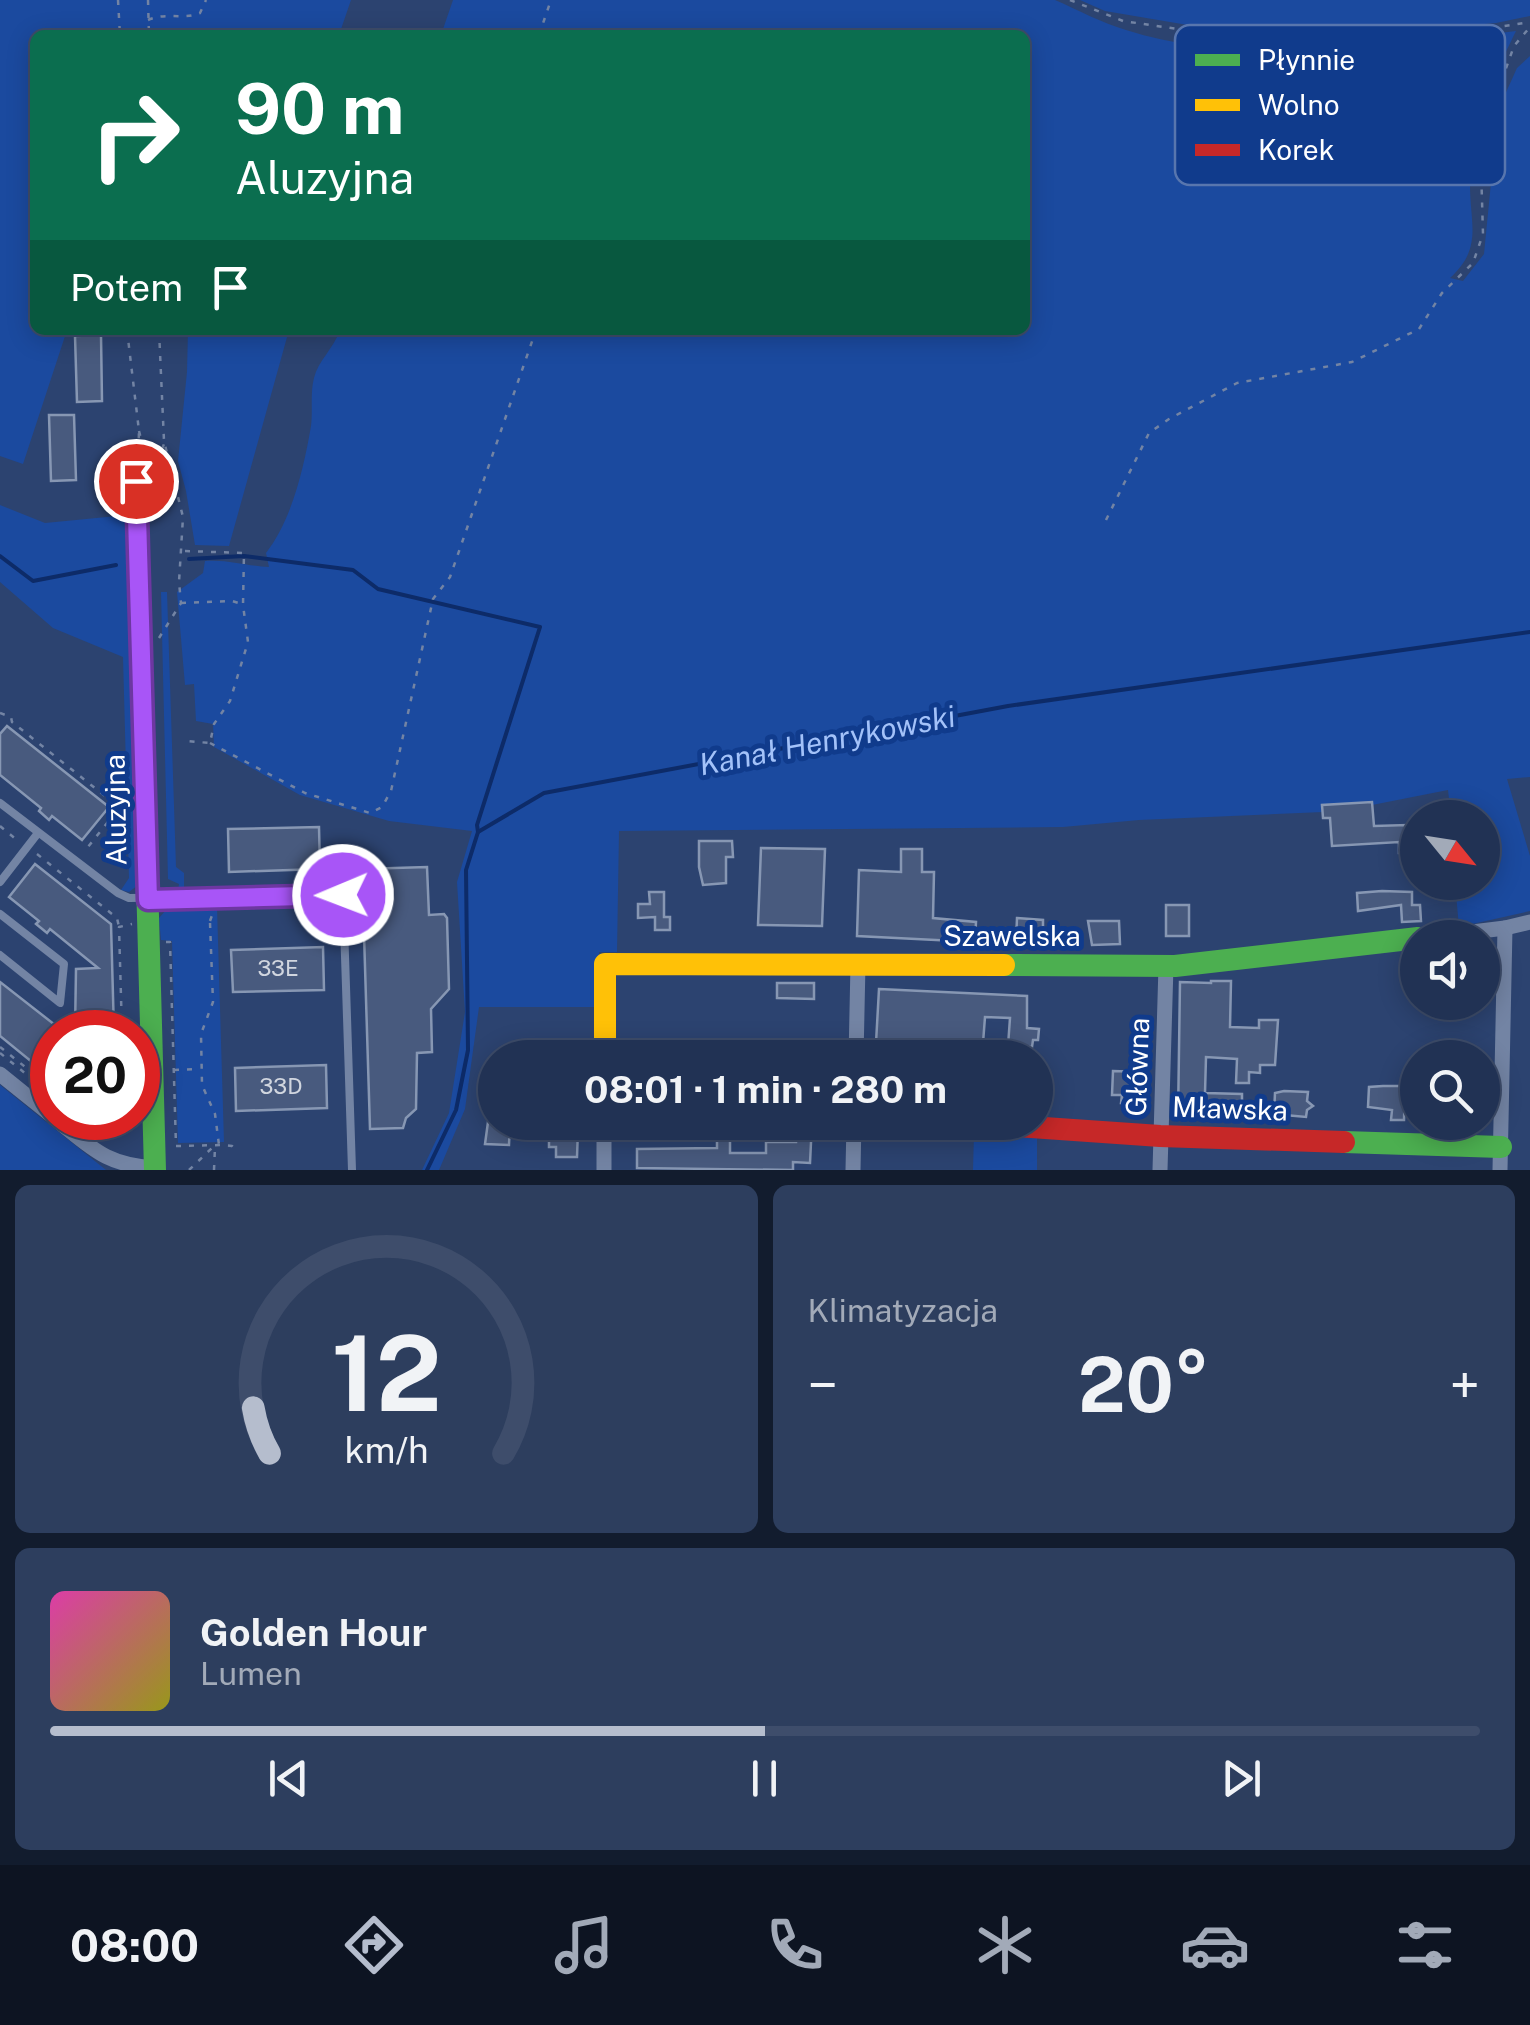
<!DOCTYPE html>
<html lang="pl">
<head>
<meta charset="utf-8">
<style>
	:root { --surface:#213254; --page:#2d3e5e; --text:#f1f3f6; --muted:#a2aab8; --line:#3e4d6b; --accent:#b5bdcd }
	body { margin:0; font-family:"Public Sans",sans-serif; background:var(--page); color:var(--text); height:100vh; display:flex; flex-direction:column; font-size:38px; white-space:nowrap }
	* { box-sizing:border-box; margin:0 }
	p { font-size:32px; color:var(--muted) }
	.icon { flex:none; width:55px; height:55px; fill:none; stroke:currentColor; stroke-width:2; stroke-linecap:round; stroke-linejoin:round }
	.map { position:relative; height:1170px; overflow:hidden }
	.drawer { display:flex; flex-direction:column; gap:15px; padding:15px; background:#121c2e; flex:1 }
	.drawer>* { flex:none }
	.top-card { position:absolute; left:30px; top:30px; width:1000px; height:305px; border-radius:15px; box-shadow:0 5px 25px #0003,0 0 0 2px var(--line); background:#0b6e4f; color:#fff; overflow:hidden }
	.needle { width:65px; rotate:120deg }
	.controls { position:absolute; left:1400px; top:800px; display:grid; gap:20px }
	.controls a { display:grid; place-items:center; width:100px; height:100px; border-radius:50%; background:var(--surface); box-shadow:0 5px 25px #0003,0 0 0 2px var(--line); font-size:50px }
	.speed { position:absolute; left:30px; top:1010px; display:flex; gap:20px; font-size:50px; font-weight:700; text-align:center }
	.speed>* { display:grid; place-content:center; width:130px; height:130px; border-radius:50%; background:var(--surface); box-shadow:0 5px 25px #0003,0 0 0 2px var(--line); line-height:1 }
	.speed .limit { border:15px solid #d22; background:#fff; color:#111 }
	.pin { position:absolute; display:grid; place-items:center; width:85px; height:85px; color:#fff; margin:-42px; border:5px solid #fff; border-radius:50%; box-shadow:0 2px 10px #0007 }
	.me { position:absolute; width:110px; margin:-55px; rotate:269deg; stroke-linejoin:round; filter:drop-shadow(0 0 8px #0008) }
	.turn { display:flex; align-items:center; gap:35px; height:210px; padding:0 40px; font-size:45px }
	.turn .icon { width:130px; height:130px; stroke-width:2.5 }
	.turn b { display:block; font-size:70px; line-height:85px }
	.then { display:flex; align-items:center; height:95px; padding:0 40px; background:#0003; gap:20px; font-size:38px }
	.big { font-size:75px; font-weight:700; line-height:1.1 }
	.drawer .tile { flex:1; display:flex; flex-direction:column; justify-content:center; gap:15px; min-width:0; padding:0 35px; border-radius:15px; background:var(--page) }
	.drawer .dial { align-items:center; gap:0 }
	.dial svg { height:260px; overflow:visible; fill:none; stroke:var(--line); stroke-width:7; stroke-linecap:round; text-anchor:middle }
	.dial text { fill:var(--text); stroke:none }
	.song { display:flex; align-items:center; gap:30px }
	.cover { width:120px; height:120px; border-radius:15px; background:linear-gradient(135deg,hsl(320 70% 55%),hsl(60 70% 35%)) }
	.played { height:10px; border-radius:5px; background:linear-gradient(90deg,var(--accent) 50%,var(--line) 50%) }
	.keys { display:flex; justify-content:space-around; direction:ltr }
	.heat { display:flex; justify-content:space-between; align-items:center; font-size:55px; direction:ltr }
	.drawer .tiles { flex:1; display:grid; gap:15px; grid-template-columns:1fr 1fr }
	.tile:last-child { grid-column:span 2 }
	.trip { position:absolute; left:478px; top:1040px; width:575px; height:100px; border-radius:50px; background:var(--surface); box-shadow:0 5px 25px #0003,0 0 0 2px var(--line); font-weight:700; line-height:100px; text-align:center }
	.tab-bar { display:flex; height:160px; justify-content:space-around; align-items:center; background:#0d1422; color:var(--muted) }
	.tab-bar .icon { width:70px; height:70px }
	.tab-bar .on { color:var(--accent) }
	.tab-bar b { font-size:45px; color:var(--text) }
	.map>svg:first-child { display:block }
	.green { fill:#1b4a9f }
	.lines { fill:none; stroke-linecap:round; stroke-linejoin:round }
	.stream { stroke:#0d2b68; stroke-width:4 }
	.building { fill:#485a7e; stroke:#8797b3; stroke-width:2.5 }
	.path { stroke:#7384a4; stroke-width:2.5; stroke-dasharray:5 8; stroke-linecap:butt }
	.lane { stroke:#7384a4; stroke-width:8 }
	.street { stroke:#7384a4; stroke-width:15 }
	.fast { stroke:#4caf50; stroke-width:22 }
	.slow { stroke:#ffc107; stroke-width:22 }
	.jam { stroke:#c62828; stroke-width:22 }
	.route-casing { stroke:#6d37a1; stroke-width:25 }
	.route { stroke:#a855f7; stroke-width:18 }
	.labels { text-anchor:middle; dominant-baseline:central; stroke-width:10; stroke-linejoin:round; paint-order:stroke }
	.number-label { font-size:22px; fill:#d1d6df }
	.street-label { font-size:28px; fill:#fff; stroke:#103b8c }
	.water-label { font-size:30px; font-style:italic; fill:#a3c2f9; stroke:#103b8c }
	.key { fill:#103b8c; stroke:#5876ae; stroke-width:2.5 }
	.key-label { font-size:28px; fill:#fff }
</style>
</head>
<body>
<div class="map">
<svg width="1530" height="1170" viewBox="0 0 1530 1170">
	<rect width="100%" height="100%" fill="#2c4370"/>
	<g class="green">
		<polygon points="0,0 351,0 339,35 35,35 35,330 67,330 23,464 0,456"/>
		<path d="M453,0H1055C1078,10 1102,23 1126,30C1251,69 1389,47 1516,31C1499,66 1481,101 1475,139C1473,154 1471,171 1470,185C1470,224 1483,248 1450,278L1463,281L1484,254L1493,162L1494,119L1517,68L1530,56V777L1507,779L1530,856V911L1459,927L1455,883L1482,882V818L1451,817L1448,790L1372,805V802L1323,805V812L1139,820L1063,827L619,831L617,952H599L597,1007H479L465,1109L439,1170H422L449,1113L465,1012L457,882L472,831L389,821L300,795L214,747L213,724L196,721L194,684L185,685L177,592L203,573L205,561C228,559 246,566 269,567L266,553C292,520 304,467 311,426C313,411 310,393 314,378C318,361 334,348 340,330H1025V35H441Z"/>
		<polygon points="1080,0 1530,0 1530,16 1496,23 1384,33 1364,41 1294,43 1105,11"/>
		<polygon points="188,330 289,330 229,546 195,545 186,491 178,461 187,372"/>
		<polygon points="0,505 45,523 117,516 118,510 128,512 138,885 129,892 121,890 129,878 123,657 53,628 0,582"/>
		<polygon points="161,592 167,592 176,867 184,873 184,890 178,890 179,884 168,879"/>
		<polygon points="217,907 224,1142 178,1143 172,941 161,940 159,918 167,909"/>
		<polygon points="0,1085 106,1170 0,1170"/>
		<polygon points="974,1134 1037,1138 1037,1170 973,1170"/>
	</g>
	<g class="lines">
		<g class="stream">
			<polyline points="0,556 33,581 116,565"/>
			<polyline points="189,559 244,556 353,570 378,589 540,627 477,825 478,832"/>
			<polyline points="427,1170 456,1110 468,1050 466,870 478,832 544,793 1008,706 1530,632"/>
		</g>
	</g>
	<g class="building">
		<polygon points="101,335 102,401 77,402 75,336"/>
		<polygon points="49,415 74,415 76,480 51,481"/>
		<polygon points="7,726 109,807 82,840 52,816 49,820 39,811 41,808 0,775 0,734"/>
		<polygon points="1372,802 1374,826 1408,825 1409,837 1418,837 1418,852 1399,853 1399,842 1332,846 1330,818 1323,818 1322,805"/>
		<polygon points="319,827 320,869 229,872 228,829"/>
		<polygon points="699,841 732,841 733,857 726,857 726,883 703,885 699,867"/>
		<polygon points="761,848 825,849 822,926 758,925"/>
		<polygon points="901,849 922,849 922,872 934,872 933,918 976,922 975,942 857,936 859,870 901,872"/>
		<polygon points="35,864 111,924 114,1032 75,1032 76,969 98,968 50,929 47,933 41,928 36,924 39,921 9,897"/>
		<polygon points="427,867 429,915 444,914 447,918 449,989 431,1009 432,1052 417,1053 416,1109 406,1118 403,1128 370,1129 362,869"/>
		<polygon points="1382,891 1412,892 1412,905 1420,905 1421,921 1402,922 1401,905 1358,911 1357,893"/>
		<polygon points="649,892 664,892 664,917 670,917 670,930 655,930 655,917 638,918 638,904 650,904"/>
		<rect x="1166" y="905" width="23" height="31"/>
		<polygon points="1017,918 1043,920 1043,935 1038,934 1037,942 1016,941"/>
		<polygon points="1088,921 1119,921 1120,944 1092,945"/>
		<polygon points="323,947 324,990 233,992 231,950"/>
		<polygon points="1211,981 1231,981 1230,1027 1259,1028 1259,1020 1278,1020 1275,1065 1260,1065 1260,1073 1249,1072 1249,1083 1236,1083 1237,1059 1206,1057 1205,1093 1242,1094 1242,1115 1205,1113 1205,1119 1178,1118 1180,982 1211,983"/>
		<polygon points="0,982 64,1032 52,1032 52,1071 43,1071 0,1036"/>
		<polygon points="777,983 814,983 814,999 777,998"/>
		<polygon points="879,989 1027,996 1027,1028 1039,1029 1038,1040 1033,1040 1032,1047 1008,1046 1010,1018 985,1017 983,1043 960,1042 960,1046 876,1043"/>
		<polygon points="326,1065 327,1108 236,1111 235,1068"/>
		<polygon points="1113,1071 1140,1072 1139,1104 1121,1103 1122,1095 1112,1095"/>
		<polygon points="1383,1086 1405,1086 1404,1120 1391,1120 1392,1110 1368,1107 1369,1087"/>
		<polygon points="1284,1091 1308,1092 1307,1101 1313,1106 1307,1110 1306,1117 1274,1114 1275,1093"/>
		<polygon points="488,1122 510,1122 509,1145 485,1144"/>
		<polygon points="717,1122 730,1122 730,1153 766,1153 766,1142 796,1142 795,1122 812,1122 810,1163 793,1162 793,1170 637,1168 637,1149 717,1148"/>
		<polygon points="549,1128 578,1129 577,1157 556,1157 556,1147 549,1147"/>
	</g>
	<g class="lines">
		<g class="path">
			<polyline points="118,0 120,35"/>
			<polyline points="148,0 149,35"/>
			<polyline points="1070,0 1123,21 1300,47 1353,47 1428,38 1530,22"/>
			<path d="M148,20C166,12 183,20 200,13L206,0"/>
			<polyline points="539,35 551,0"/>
			<polyline points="127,330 139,431 138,463"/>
			<polyline points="159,330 164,441 183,517 179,582 181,603 159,638"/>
			<polyline points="139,431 148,466"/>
			<polyline points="152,473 164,444"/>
			<polyline points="1106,520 1149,433 1169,419 1237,383 1352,362 1419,329 1442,293 1473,263 1483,234 1481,167 1486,124 1514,46 1530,27"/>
			<polyline points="185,551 244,553 243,605 248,642 230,701 214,724 210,743 186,741"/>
			<polyline points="181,603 232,601 242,604"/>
			<polyline points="0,713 11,717 12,722 115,804 115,813 84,852"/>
			<polyline points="210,743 305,793 370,813 382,807 391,791 433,599 450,577 536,330"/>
			<polyline points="0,826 18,841"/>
			<polyline points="37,854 117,918 119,927"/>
			<polyline points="210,921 215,907"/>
			<polyline points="210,923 213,1002 201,1034 202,1085 215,1114 219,1145"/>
			<polyline points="166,942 170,942 176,1146"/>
			<polyline points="122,1032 119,927 132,924"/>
			<polyline points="0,1047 48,1085 52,1085"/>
			<polyline points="0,1053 52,1095"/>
			<polyline points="174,1070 200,1069"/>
			<polyline points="176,1146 224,1145 232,1146 237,1151"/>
			<polyline points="189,1170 214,1146"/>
			<polyline points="214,1170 215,1147"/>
		</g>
		<g class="lane">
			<polyline points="0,803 118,893 129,898 343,895 352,1170"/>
			<polyline points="0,882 38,833"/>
			<polyline points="0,914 64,964 60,1003 0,955"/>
			<polyline points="85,1142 100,1118"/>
		</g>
		<g class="street">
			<polyline points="1423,938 1505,928 1530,922"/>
			<polyline points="856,1058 858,964"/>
			<polyline points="0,1074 52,1116"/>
			<path d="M54,1118C92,1148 105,1165 155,1168"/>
			<polyline points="604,1170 604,1122"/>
			<polyline points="853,1170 854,1122"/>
			<polyline points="1160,1170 1166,966"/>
			<polyline points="1500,1170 1505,928"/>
		</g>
		<g class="fast">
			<polyline points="136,481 155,1170"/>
			<polyline points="1004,965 1175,966 1418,938"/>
			<polyline points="1344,1142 1501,1147"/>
		</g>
		<polyline class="slow" points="605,1058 605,964 1004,965"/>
		<polyline class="jam" points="958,1122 1160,1136 1344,1142"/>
	</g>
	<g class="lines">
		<defs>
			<polyline id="route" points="136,481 148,900 343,895"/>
		</defs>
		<use href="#route" class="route-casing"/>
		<use href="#route" class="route"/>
	</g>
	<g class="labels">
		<g class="number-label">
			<text x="278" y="968">33E</text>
			<text x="281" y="1086">33D</text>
		</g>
		<g class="street-label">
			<text transform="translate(115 810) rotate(-91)">Aluzyjna</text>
			<text x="1012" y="935">Szawelska</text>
			<text transform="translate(1137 1067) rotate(-88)">Główna</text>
			<text transform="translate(1230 1108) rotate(2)">Mławska</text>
		</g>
		<g class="water-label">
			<text transform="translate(827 740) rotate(-11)">Kanał Henrykowski</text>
		</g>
	</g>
	<rect x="1175" y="25" width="330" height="160" rx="15" class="key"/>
	<rect x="1195" y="54" width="45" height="12" fill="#4caf50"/>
	<rect x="1195" y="99" width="45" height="12" fill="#ffc107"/>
	<rect x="1195" y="144" width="45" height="12" fill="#c62828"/>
	<g class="key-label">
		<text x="1258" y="70">Płynnie</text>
		<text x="1258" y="115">Wolno</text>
		<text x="1258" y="160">Korek</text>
	</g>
</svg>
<div class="controls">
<a><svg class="needle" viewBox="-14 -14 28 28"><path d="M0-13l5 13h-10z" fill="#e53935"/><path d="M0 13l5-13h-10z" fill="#a2aab8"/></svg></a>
<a><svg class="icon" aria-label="sound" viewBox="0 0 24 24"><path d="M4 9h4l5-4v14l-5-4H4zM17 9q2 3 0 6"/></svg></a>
<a><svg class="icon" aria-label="search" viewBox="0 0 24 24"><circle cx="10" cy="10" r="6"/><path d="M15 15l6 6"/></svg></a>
</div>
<div class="speed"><div class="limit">20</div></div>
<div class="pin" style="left:136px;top:481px;background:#d93025"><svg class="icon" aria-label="arrive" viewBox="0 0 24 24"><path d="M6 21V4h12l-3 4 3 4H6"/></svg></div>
<svg class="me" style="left:343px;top:895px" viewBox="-20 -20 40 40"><circle r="17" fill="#a855f7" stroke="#fff" stroke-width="3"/><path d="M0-11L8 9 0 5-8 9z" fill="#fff"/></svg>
<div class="trip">08:01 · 1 min · 280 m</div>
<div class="top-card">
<div class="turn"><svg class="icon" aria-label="right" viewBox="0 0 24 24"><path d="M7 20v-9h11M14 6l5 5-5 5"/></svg><div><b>90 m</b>Aluzyjna</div></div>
<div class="then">Potem<svg class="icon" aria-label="arrive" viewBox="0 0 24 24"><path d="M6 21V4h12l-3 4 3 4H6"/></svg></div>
</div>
</div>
<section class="drawer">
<div class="tiles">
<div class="tile dial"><svg viewBox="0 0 100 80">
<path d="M14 69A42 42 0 1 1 86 69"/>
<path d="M14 69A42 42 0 0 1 9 55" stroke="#b5bdcd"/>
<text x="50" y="56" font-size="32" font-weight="700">12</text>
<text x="50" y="72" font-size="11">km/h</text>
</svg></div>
<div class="tile"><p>Klimatyzacja</p>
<div class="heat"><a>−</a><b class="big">20°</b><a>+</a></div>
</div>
<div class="tile">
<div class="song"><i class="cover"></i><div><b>Golden Hour</b><p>Lumen</p></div></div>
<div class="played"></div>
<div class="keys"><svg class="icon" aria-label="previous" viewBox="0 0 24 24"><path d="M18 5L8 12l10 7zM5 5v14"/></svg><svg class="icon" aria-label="pause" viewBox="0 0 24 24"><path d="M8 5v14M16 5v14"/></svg><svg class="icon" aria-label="next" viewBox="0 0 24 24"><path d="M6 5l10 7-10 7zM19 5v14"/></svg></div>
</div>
</div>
</section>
<nav class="tab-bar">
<b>08:00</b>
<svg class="icon on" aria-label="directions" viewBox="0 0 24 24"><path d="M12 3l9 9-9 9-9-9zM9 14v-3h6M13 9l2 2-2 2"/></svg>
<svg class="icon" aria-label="music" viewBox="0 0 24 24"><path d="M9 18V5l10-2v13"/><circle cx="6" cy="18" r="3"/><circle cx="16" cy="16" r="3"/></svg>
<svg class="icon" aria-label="phone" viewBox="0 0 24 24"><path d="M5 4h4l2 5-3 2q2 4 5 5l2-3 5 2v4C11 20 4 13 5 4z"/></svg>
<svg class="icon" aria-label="climate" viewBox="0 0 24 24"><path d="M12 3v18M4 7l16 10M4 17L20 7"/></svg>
<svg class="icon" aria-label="car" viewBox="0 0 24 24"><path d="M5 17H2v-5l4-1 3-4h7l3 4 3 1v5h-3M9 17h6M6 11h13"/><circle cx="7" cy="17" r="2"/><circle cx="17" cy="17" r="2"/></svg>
<svg class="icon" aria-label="filters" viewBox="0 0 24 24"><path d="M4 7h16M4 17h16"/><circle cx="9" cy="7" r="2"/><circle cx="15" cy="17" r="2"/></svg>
</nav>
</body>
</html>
